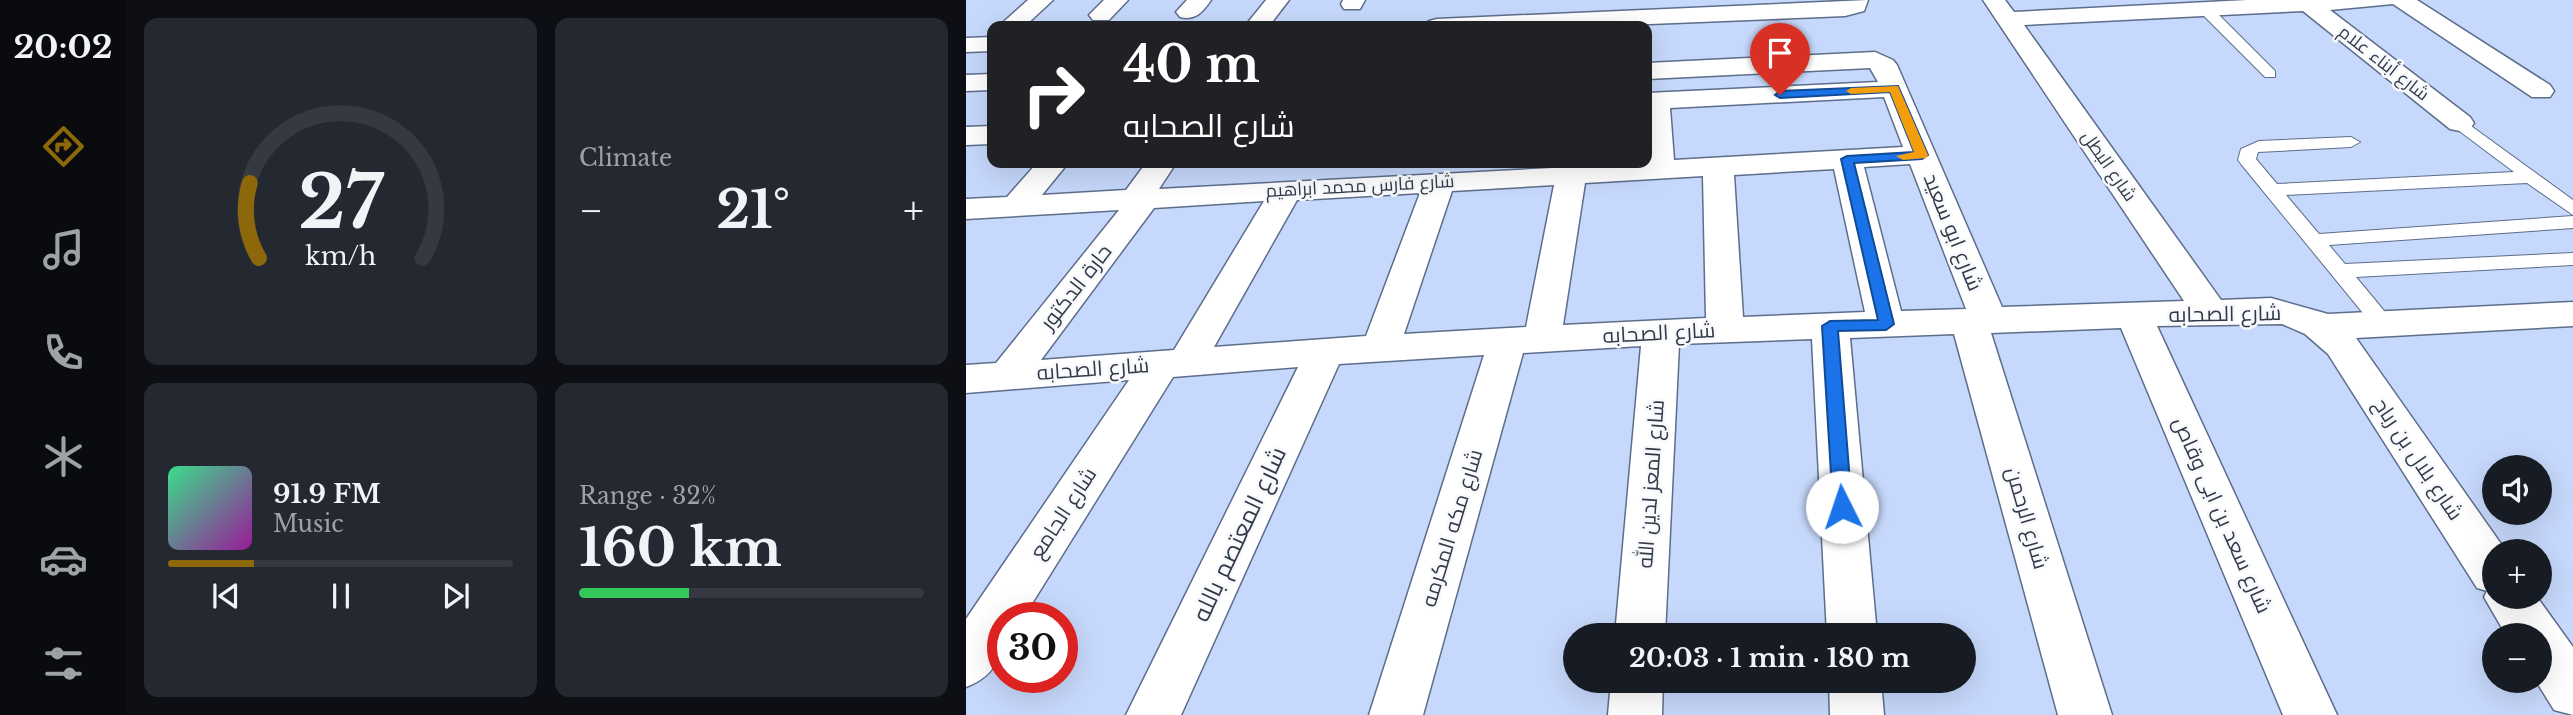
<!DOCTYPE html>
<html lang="en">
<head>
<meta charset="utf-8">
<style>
	:root { --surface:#171b24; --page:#242831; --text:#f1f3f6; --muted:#9ea1a6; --line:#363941; --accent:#8d680a }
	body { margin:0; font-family:"Libre Baskerville",Cairo,serif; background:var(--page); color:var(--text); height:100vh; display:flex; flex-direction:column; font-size:26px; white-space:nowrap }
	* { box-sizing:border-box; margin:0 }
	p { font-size:23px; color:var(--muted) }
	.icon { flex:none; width:38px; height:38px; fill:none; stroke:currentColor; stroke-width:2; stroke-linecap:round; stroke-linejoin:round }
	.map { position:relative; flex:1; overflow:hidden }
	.sheet { display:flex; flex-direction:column; gap:18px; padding:18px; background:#0d0f14; width:840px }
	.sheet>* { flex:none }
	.guide { position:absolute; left:21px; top:21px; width:665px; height:147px; border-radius:14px; box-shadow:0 7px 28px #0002; background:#202124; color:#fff; overflow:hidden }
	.controls { position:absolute; left:1516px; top:455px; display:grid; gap:14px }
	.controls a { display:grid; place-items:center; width:70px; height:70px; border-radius:50%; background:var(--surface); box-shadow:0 7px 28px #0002; font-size:35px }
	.speed { position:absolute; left:21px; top:602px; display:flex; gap:14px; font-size:35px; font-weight:700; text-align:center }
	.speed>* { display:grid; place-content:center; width:91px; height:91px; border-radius:50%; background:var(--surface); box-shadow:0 7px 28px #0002; line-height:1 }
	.speed .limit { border:10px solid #d22; background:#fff; color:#111 }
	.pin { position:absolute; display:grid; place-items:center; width:60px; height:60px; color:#fff; margin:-72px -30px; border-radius:50% 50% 50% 0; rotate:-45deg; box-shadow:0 0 7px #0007 }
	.pin .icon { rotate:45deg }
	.me { position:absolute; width:77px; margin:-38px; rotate:356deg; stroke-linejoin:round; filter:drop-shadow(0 0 5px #0008) }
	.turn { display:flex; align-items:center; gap:24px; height:147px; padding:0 21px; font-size:32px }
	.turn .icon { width:91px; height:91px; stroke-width:2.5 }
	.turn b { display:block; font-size:49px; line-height:60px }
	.big { font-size:52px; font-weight:800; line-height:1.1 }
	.sheet .widget { flex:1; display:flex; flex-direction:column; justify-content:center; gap:10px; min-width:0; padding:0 24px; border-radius:14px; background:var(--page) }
	.sheet .dial { align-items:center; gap:0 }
	.dial svg { height:182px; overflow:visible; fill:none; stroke:var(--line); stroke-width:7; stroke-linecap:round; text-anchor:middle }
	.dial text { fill:var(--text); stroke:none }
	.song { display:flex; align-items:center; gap:21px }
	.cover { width:84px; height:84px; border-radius:10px; background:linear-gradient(135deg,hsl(150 70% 55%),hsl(300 70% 35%)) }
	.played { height:7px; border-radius:4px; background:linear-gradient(90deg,var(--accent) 25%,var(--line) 25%) }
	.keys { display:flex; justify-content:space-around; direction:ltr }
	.heat { display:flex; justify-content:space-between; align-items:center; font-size:38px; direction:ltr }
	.charge { height:10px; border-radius:5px; background:linear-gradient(90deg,#34c759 32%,var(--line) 0) }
	.sheet .tiles { flex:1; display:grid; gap:18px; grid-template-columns:repeat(2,1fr) }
	.trip { position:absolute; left:597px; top:623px; width:413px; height:70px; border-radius:35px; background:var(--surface); box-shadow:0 7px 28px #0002; font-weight:800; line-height:70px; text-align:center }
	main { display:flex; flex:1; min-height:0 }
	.menu { display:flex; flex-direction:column; width:126px; justify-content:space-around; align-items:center; background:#090b0e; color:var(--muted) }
	.menu .icon { width:49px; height:49px }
	.menu .active { color:var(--accent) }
	.menu b { font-size:32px; color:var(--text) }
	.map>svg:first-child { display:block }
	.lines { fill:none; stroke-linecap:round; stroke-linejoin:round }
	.service-casing { stroke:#5d6d8c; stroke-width:2 }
	.minor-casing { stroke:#5d6d8c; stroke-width:3 }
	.service { fill:#fff; fill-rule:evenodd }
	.minor { fill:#fff; fill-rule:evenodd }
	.route { fill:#1a73e8; stroke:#114b97; stroke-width:2 }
	.slow { fill:#f59e0b }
	.labels { text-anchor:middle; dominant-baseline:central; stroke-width:5; stroke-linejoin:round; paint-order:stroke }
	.far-street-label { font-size:18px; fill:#333a47; stroke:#f7f9fc }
	.street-label { font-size:21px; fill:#333a47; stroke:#f7f9fc }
	.near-street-label { font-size:24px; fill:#333a47; stroke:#f7f9fc }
</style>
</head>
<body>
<main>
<nav class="menu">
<b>20:02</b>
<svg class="icon active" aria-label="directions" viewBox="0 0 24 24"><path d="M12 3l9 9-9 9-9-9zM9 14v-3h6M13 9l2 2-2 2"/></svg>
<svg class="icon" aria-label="music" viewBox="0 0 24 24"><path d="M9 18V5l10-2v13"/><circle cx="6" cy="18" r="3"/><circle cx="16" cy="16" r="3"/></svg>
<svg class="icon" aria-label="phone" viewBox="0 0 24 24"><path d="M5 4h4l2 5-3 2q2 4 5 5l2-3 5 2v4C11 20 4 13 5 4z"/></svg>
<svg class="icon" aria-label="climate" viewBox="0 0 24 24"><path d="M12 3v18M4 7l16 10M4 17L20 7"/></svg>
<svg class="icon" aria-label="car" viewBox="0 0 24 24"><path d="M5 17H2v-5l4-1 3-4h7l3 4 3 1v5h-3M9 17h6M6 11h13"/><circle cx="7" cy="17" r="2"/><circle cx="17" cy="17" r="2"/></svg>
<svg class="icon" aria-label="filters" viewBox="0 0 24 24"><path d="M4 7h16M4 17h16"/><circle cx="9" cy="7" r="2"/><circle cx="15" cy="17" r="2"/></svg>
</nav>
<section class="sheet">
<div class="tiles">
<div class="widget dial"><svg viewBox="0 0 100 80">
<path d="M14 69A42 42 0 1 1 86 69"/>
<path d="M14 69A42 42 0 0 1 10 36" stroke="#8d680a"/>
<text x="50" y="56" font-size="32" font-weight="700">27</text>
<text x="50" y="72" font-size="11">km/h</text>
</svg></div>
<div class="widget"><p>Climate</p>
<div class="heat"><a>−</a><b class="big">21°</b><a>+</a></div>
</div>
<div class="widget">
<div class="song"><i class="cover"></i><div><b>91.9 FM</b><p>Music</p></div></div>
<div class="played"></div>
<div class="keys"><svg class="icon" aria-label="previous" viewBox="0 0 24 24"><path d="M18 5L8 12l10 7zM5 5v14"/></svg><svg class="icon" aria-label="pause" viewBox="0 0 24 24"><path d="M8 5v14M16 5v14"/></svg><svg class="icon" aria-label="next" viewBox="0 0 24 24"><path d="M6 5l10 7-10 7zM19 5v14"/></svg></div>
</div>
<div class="widget"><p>Range · 32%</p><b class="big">160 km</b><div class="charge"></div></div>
</div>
</section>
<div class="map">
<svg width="1607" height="715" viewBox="0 0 1607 715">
	<rect width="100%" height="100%" fill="#c6d8fb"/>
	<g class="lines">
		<defs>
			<g id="service">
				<polygon points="1234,6 1244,6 1309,71 1309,77 1299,77 1234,12"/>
				<polygon points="1494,118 1607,200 1607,215 1561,183 1320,195 1353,234 1607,216 1607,228 1363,245 1379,264 1607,253 1607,265 1390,277 1429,324 1426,329 1410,329 1275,164 1272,160 1275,149 1293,141 1385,137 1394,142 1385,147 1292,152 1290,159 1311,184 1548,172 1488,127 1486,123"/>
			</g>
			<g id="minor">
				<polygon points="62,0 87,0 59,26 33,26"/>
				<polygon points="138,0 162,0 143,20 127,20 123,15"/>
				<path d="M221,0H245C237,12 229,21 214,17L210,12Z"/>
				<polygon points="300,0 323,0 303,26 279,26"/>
				<polygon points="377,0 399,0 394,9 378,9 375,4"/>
				<polygon points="902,0 898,11 879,16 634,26 459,26 463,21 471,19"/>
				<path d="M1017,0H1039L1048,12L1281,0H1451L1584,85L1588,91L1584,97H1566L1427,4L1364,10L1504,117L1508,123L1504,129L1494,131L1484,129L1337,11L1058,25L1255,300L1305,298L1362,314L1607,302V326L1390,338L1540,551H1528V597H1571L1607,647V715L1588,710L1570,681H1573V635H1540L1518,597L1521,591L1511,588L1362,354L1339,334L1316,324L1191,326L1371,715H1317L1155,328L1025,333L1146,715H1092L988,334L884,338L911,635H861L846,339L713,344L699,635H649L675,346L557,353L457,715H403L518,355L373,364L215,715H160L332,367L207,377L57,618H37C37,651 34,674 0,687V619L163,380L0,393V365L30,363L153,210L0,219V199L41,197L71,163H102L76,195L160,190L180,163H210L193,189L681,163V93L912,82L904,68L681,79V63L909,52L927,60L931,65L1036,307L1218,301ZM918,97L937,147L708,160L704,108ZM944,164L1000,309L935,311L898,167ZM868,169L899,312L777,317L768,175ZM737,176L740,318L597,325L619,183ZM588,185L560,327L438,334L486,191ZM454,193L400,336L248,347L331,200ZM298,201L208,350L75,360L188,208Z"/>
				<polygon points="26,37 26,51 0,52 0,38"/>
				<polygon points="26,74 26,90 0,91 0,75"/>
				<polygon points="26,126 26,144 0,145 0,127"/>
				<polygon points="645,681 697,681 696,715 642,715"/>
				<polygon points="863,681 915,681 918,715 864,715"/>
			</g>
		</defs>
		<use href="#service" class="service-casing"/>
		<use href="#minor" class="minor-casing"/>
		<use href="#service" class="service"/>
		<use href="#minor" class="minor"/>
	</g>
	<polygon class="route" points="932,86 962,155 956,159 888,163 928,324 920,330 872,331 886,507 876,514 867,507 856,326 864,321 912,320 875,159 881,156 948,152 924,92 814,98 809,95 814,91"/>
	<polygon class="slow" points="932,86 962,155 960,158 937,160 930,156 948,152 924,92 885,94 880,91 885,88"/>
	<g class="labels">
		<g class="far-street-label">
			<text transform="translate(1418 63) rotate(38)">شارع أبناء علام</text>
			<text transform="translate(1143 166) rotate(55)">شارع البطل</text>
			<text transform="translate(394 186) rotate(-3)">شارع فارس محمد ابراهيم</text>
		</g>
		<g class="street-label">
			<text transform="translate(987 232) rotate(68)">شارع ابو سعيد</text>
			<text transform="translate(110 287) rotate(-52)">حارة الدكتور</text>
			<text transform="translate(1259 314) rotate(-1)">شارع الصحابه</text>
			<text transform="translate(693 333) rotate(-3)">شارع الصحابه</text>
			<text transform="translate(127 369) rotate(-4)">شارع الصحابه</text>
			<text transform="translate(1452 459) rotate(56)">شارع بلال بن رباح</text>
			<text transform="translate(685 484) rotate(-86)">شارع المعز لدين الله</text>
			<text transform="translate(97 513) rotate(-57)">شارع الجامع</text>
			<text transform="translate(1256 515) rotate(66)">شارع سعد بن ابى وقاص</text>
			<text transform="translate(1061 518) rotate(74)">شارع الرحمن</text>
			<text transform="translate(486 528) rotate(-73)">شارع مكه المكرمه</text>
		</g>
		<g class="near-street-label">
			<text transform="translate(273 534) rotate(-65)">شارع المعتصم بالله</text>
		</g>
	</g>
</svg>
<div class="controls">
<a><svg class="icon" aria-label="sound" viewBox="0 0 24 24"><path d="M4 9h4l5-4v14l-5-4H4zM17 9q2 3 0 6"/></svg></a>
<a>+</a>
<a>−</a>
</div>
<div class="speed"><div class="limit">30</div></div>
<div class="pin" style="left:814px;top:95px;background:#d93025"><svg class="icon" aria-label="arrive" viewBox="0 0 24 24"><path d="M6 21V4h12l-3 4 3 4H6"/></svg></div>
<svg class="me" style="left:876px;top:507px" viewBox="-20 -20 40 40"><circle r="19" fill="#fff"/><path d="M0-13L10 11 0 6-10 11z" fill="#1a73e8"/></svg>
<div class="trip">20:03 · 1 min · 180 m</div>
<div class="guide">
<div class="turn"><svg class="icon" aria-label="right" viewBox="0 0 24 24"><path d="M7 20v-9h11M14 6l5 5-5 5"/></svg><div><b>40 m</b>شارع الصحابه</div></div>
</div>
</div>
</main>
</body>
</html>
